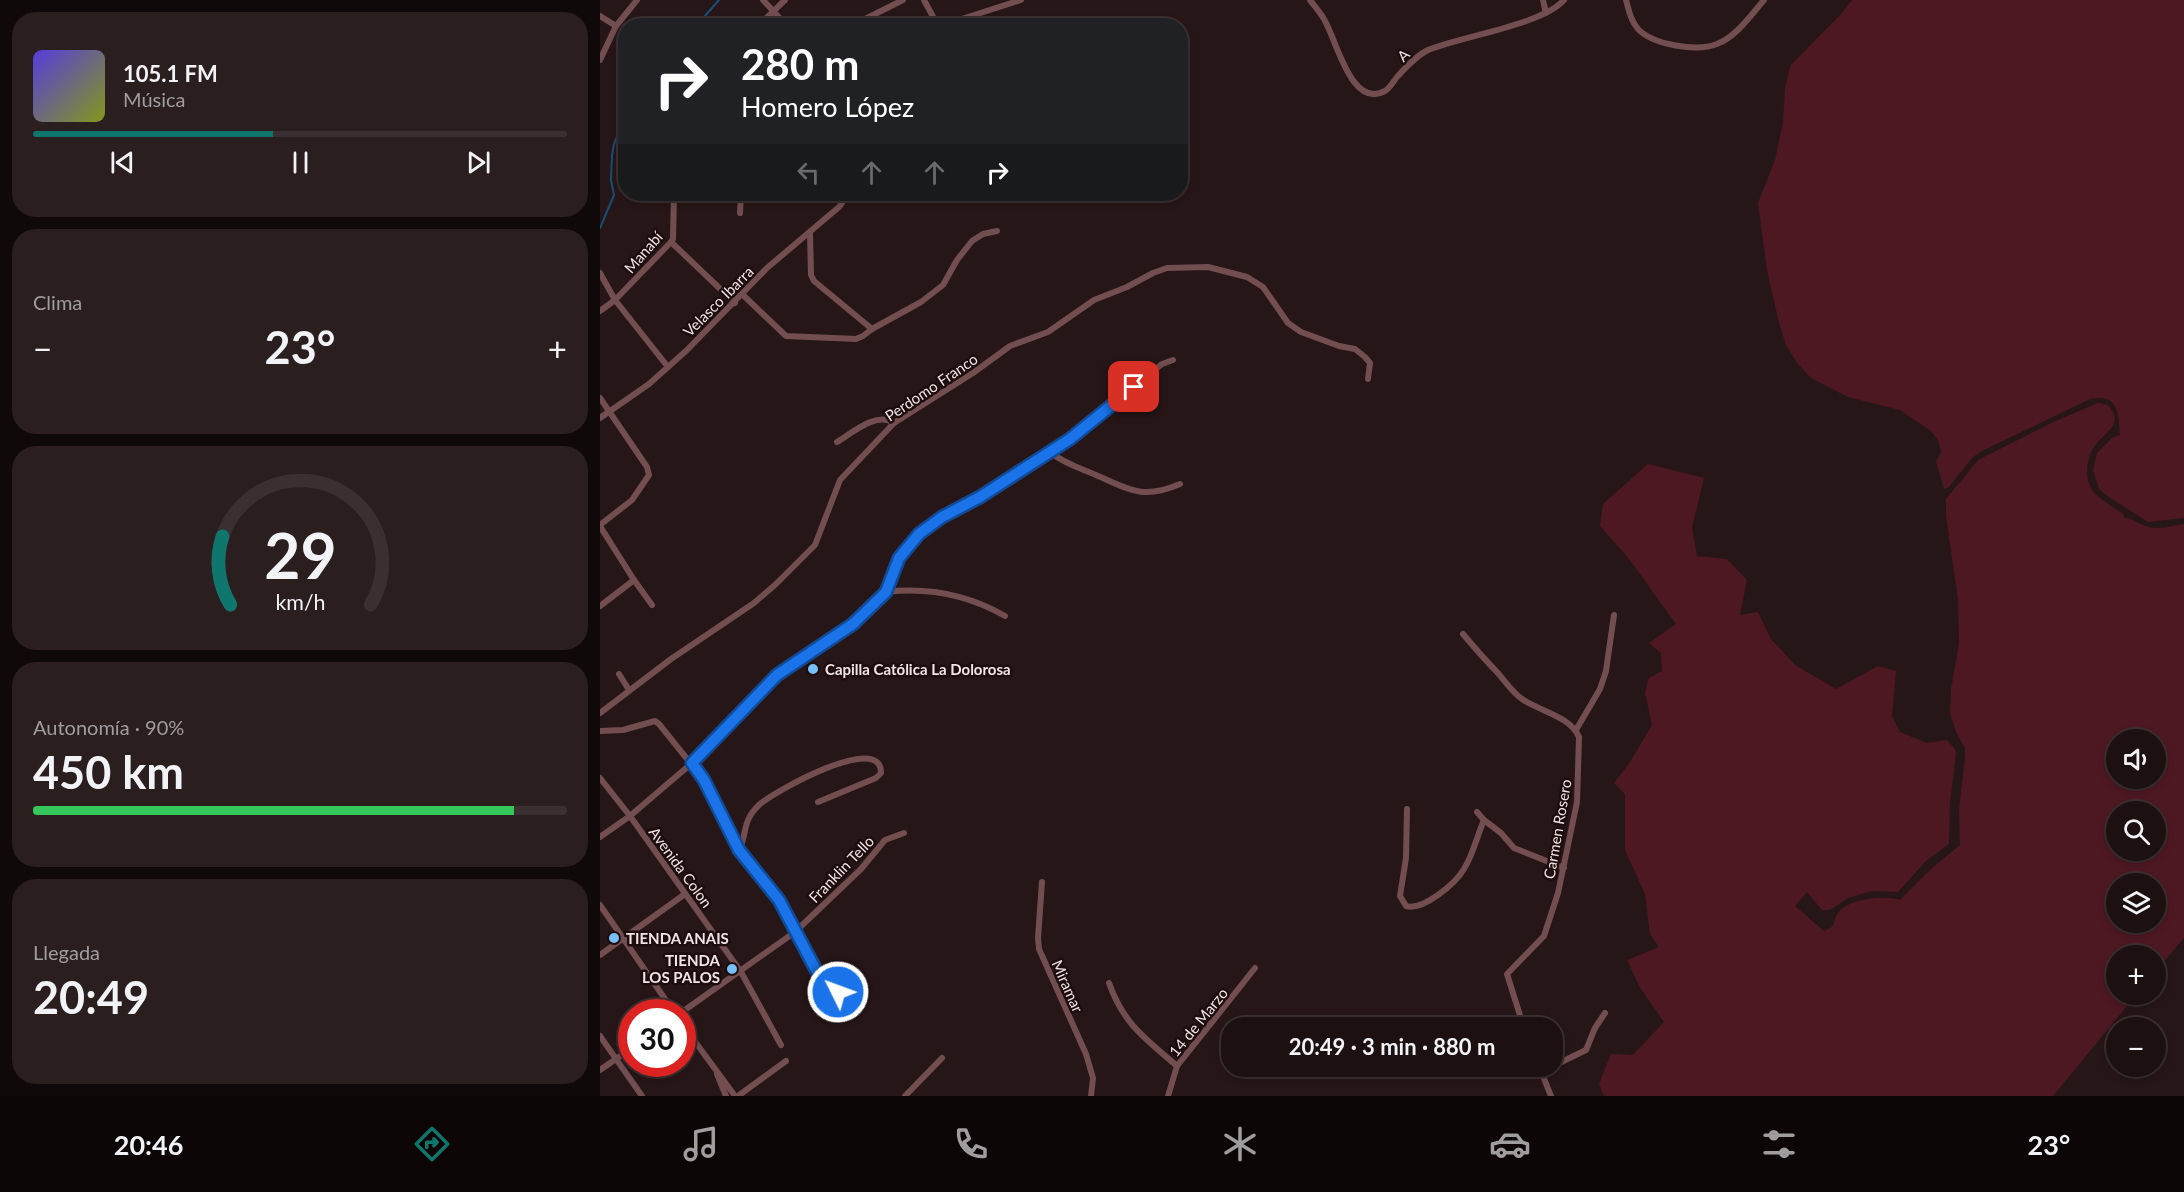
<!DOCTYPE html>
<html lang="es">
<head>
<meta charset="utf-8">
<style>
	:root { --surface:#1d1011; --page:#2a1e1f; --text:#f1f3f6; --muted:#a09d9f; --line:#3b3031; --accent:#0f766e }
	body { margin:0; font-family:Lato,sans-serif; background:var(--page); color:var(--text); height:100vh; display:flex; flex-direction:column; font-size:22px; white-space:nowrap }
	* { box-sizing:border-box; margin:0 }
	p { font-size:20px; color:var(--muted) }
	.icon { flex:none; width:33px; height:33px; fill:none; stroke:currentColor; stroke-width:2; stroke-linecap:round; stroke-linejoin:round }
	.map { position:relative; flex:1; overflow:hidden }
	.side { display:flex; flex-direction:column; gap:12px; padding:12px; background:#100909; width:600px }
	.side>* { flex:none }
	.hud { position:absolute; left:18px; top:18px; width:570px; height:183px; border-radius:24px; box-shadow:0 3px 9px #0003,0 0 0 2px var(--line); background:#202124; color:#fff; overflow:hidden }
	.tools { position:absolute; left:1506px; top:729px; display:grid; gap:12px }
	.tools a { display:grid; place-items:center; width:60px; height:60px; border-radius:50%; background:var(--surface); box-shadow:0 3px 9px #0003,0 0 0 2px var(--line); font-size:30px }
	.speed { position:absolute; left:18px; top:999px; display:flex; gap:12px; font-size:30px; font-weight:700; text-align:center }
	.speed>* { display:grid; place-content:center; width:78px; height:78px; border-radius:50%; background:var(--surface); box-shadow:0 3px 9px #0003,0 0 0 2px var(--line); line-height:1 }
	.speed .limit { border:9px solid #d22; background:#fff; color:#111 }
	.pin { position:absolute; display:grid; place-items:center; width:51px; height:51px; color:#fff; margin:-26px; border-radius:12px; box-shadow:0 3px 9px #0006 }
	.me { position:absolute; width:66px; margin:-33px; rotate:312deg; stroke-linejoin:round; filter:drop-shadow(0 0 4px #0008) }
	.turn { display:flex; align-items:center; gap:21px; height:126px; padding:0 24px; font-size:27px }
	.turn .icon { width:78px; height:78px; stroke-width:2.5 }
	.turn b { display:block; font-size:42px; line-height:51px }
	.lanes { display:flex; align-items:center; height:57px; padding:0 24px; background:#0003; justify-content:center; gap:30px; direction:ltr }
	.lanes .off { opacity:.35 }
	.big { font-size:45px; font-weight:700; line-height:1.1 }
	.side .tile { flex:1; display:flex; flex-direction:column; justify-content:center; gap:9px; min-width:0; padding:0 21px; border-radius:24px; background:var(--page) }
	.side .dial { align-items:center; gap:0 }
	.dial svg { height:156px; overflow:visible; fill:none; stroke:var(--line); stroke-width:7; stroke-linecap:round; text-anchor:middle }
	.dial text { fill:var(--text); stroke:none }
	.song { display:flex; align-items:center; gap:18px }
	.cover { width:72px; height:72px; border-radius:9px; background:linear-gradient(135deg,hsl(250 70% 55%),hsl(70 70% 35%)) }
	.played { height:6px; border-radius:3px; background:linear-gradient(90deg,var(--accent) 45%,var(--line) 45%) }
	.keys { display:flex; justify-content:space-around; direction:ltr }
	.heat { display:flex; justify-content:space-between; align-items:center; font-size:33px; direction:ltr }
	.charge { height:9px; border-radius:4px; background:linear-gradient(90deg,#34c759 90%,var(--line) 0) }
	.trip { position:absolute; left:621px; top:1017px; width:342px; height:60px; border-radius:24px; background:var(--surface); box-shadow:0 3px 9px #0003,0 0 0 2px var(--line); font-weight:700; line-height:60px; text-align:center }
	.tabs { display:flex; height:96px; justify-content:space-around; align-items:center; background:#0c0607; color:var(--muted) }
	.tabs .icon { width:42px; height:42px }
	.tabs .active { color:var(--accent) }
	.tabs b { font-size:27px; color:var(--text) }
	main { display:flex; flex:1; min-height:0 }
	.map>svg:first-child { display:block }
	.green { fill:#4d1821; fill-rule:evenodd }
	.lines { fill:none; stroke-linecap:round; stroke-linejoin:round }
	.stream { stroke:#155076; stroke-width:2 }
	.minor { stroke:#724e51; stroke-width:6 }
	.route-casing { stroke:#114b97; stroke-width:15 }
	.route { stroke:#1a73e8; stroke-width:10 }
	.poi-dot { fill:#76c0f7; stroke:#1d0d0f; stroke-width:2 }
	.labels { text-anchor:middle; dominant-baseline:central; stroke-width:5; stroke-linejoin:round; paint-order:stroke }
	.street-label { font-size:15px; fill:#f1e4e5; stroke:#1d0d0f }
	.poi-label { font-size:15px; font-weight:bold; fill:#f1e4e5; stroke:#1d0d0f; text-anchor:start }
</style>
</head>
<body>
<main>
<section class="side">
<div class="tile">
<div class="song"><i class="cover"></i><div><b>105.1 FM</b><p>Música</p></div></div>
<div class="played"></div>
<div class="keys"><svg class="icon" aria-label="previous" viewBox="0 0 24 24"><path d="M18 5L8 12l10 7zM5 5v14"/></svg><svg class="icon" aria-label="pause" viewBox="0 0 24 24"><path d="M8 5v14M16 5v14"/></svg><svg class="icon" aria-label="next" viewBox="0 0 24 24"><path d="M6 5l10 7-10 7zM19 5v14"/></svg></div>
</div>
<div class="tile"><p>Clima</p>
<div class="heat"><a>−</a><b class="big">23°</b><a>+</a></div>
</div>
<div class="tile dial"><svg viewBox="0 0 100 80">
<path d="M14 69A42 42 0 1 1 86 69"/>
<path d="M14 69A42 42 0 0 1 10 34" stroke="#0f766e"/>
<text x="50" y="56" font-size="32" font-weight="700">29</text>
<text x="50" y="72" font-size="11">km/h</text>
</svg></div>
<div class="tile"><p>Autonomía · 90%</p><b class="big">450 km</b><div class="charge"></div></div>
<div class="tile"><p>Llegada</p><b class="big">20:49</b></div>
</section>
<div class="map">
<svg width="1584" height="1096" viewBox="0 0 1584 1096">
	<rect width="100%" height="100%" fill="#271617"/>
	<g class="green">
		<path d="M1252,0H1584V518L1548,522L1506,495L1499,489L1493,470L1497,453L1513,437L1520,435C1518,413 1519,393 1490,399L1382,451L1373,457L1349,487L1344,489L1336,462L1341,452L1338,440L1331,431L1300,410L1248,397L1211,378L1197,363L1186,345L1179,323L1167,270L1158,203L1175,160L1183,122L1185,89L1189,71L1191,65L1242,13Z"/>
		<path d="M1498,403L1508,405C1526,425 1503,433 1494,447C1486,459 1484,479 1493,491C1500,500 1514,507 1523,514L1525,518C1534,519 1540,525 1549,527C1560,530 1573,526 1584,524V938L1556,971V956H1516V994L1536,995L1453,1096H1004L999,1084L1011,1054L1033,1055L1064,1022L1039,986L1027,960L1059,947L1050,934L1045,894L1025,850V794L1014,783L1030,762L1052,725L1045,693L1049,678L1062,671L1061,653L1049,643L1076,624L1029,559L1000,526L1003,504L1048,464L1104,478L1092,527L1097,556L1127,559L1147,580L1140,615L1158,612L1171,639L1195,665L1236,689L1278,666L1296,671L1292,716L1300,732L1327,743L1347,740L1355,749L1356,754L1350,802L1349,844L1326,861L1298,892L1272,891L1248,898L1230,910H1222L1207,892L1195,906L1224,931L1232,927C1234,923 1235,917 1238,913C1249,898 1284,895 1300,900L1331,869L1360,845L1359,809L1365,758V748L1356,732L1350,713L1351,689L1359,643L1358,599L1346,516V499L1378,460L1453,422ZM1516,740H1556V778H1516ZM1516,812H1556V850H1516ZM1516,884H1556V922H1516Z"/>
	</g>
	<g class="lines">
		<g class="stream">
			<polyline points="96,26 119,0"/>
			<polyline points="0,228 14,195 11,180 12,155 14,144 26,114"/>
		</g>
		<g class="minor">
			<polyline points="163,0 187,26"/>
			<polyline points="324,0 338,26"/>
			<path d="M710,0C715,7 722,14 726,23C737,43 752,109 785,91C790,88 793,82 797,77C806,67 816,56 828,50C862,36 942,25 964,0"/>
			<polyline points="943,0 946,13"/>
			<path d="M1026,0C1029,11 1031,21 1038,29C1053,45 1097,52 1117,44C1136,37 1151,15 1164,0"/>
			<polyline points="0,16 16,26"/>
			<polyline points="158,26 185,0"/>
			<polyline points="251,26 303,0"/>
			<polyline points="340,26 421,0"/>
			<polyline points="0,60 16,26 37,0"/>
			<polyline points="140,213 141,194"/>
			<polyline points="210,232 211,275 214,281 272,329"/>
			<polyline points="71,242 135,303"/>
			<polyline points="0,273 15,300 68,367"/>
			<polyline points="143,295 186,336 256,339 263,336 272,329 321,302 343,285 357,260 372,241 383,234 397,231"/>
			<polyline points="0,311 15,300 71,242 73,239 74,194"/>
			<polyline points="0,398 47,467 49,475 32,500 0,525"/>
			<polyline points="0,418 49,384 87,350 167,268 239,207 244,200 245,194"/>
			<path d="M237,442C252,433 277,411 294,423"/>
			<path d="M450,452C463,463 480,468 496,475C530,490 543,500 580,484"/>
			<polyline points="0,526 34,580 52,605"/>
			<path d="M286,592C329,587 368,595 405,616"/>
			<polyline points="0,606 34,580"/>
			<path d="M863,634C874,647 885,660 897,672C905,681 912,692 922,699C939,711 970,716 979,737L977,802L958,893L944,936L907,974L924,1028"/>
			<polyline points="19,674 29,690"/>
			<polyline points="0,713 71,659 154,603 176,584 215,545 240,480 294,423 373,373 410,346 448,332 494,300 527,287 553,273 567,268 608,267 647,277 663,287 688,323 701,332 739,346 755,349 765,357 770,363 768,379"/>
			<polyline points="976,730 1000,689 1006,671 1014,615"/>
			<polyline points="0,731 23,730 55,721 59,724 104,780 139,850 179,900 216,970 227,987 238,992"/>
			<polyline points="0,778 30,816 141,972 181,1045"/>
			<path d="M807,809L806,858L800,896L806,906C823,911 855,884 864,869C873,855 877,836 884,820"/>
			<polyline points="877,812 884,820 901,833 914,848 964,868"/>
			<polyline points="0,837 30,816 92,763 177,675 253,624 278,600 286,592 299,558 319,534 342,517 380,497 470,439 562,364 573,360"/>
			<path d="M139,850C148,833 141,822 159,805C173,792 282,731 281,773L276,778L218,802"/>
			<polyline points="442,882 438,938 439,949 486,1054 493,1078 491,1096"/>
			<polyline points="0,905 74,1012"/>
			<polyline points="0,955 85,894"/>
			<path d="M509,983C524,1025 545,1038 577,1066"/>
			<polyline points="82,1012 195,932 261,869 285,840 304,833"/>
			<polyline points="82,1024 135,1096"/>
			<polyline points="0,1036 42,1096"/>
			<polyline points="939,1066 951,1096"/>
			<polyline points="0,1070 32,1048"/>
			<polyline points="941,1072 986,1050 995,1028 1005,1013"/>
			<polyline points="117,1074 126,1096"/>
			<polyline points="138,1096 186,1061"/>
			<polyline points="305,1096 342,1058"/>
			<polyline points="568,1096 577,1066 655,968"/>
		</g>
	</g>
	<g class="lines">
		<defs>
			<polyline id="route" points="238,992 227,987 216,970 179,900 139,850 104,780 92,763 177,675 253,624 286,592 299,558 319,534 342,517 380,497 470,439 534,387"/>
		</defs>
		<use href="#route" class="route-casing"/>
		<use href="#route" class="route"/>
	</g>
	<g class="poi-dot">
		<circle cx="213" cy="669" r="6"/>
		<circle cx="14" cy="938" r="6"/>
		<circle cx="132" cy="969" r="6"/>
	</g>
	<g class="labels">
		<g class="street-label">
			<text transform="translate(803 55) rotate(-44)">A</text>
			<text transform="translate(43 252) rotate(-49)">Manabí</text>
			<text transform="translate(118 301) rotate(-45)">Velasco Ibarra</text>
			<text transform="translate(331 387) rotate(-34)">Perdomo Franco</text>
			<text transform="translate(957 829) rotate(-80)">Carmen Rosero</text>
			<text transform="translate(81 867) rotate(54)">Avenida Colon</text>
			<text transform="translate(241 869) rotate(-46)">Franklin Tello</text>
			<text transform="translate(468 986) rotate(66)">Miramar</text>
			<text transform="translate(598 1022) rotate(-51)">14 de Marzo</text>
		</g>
		<g class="poi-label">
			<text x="225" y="669">Capilla Católica La Dolorosa</text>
			<text x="26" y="938">TIENDA ANAIS</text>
			<text x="120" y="960" text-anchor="end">TIENDA<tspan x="120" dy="17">LOS PALOS</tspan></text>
		</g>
	</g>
</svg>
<div class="tools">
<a><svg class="icon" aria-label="sound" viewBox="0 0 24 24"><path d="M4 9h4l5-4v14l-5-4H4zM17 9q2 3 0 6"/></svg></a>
<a><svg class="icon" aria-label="search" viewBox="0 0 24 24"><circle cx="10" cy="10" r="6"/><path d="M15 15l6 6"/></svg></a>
<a><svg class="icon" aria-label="layers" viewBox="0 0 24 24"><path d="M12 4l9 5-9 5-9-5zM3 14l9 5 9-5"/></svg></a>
<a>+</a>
<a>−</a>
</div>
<div class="speed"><div class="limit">30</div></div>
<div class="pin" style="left:534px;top:387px;background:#d93025"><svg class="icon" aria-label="arrive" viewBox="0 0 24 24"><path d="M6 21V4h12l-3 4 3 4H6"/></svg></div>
<svg class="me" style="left:238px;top:992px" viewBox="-20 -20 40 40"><circle r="17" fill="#1a73e8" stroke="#fff" stroke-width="3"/><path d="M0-11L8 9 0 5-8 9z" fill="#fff"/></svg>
<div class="trip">20:49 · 3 min · 880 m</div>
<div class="hud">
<div class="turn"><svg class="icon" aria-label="right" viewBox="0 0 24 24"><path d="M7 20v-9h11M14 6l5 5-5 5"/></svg><div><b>280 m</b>Homero López</div></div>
<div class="lanes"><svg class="icon off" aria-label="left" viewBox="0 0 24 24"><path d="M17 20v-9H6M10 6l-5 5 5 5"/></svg><svg class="icon off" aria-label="ahead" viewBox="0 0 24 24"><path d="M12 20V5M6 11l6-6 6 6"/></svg><svg class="icon off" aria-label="ahead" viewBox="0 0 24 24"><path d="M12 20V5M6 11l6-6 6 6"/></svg><svg class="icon" aria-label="right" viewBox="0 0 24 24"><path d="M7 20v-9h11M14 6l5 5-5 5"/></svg></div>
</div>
</div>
</main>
<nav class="tabs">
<b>20:46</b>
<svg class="icon active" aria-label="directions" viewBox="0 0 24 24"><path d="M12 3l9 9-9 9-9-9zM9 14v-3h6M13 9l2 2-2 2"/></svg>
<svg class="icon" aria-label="music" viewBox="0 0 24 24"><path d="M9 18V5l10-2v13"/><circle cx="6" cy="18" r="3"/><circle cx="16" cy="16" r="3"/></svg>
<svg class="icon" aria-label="phone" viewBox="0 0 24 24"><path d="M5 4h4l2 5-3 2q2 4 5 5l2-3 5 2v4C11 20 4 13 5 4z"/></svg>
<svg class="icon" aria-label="climate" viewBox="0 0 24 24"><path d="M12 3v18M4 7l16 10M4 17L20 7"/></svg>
<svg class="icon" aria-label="car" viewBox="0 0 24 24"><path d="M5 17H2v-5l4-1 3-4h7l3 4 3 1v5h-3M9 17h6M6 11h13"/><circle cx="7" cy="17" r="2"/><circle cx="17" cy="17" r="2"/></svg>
<svg class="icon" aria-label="filters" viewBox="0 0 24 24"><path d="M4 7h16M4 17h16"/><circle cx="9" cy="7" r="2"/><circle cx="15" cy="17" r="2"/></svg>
<b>23°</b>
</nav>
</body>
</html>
